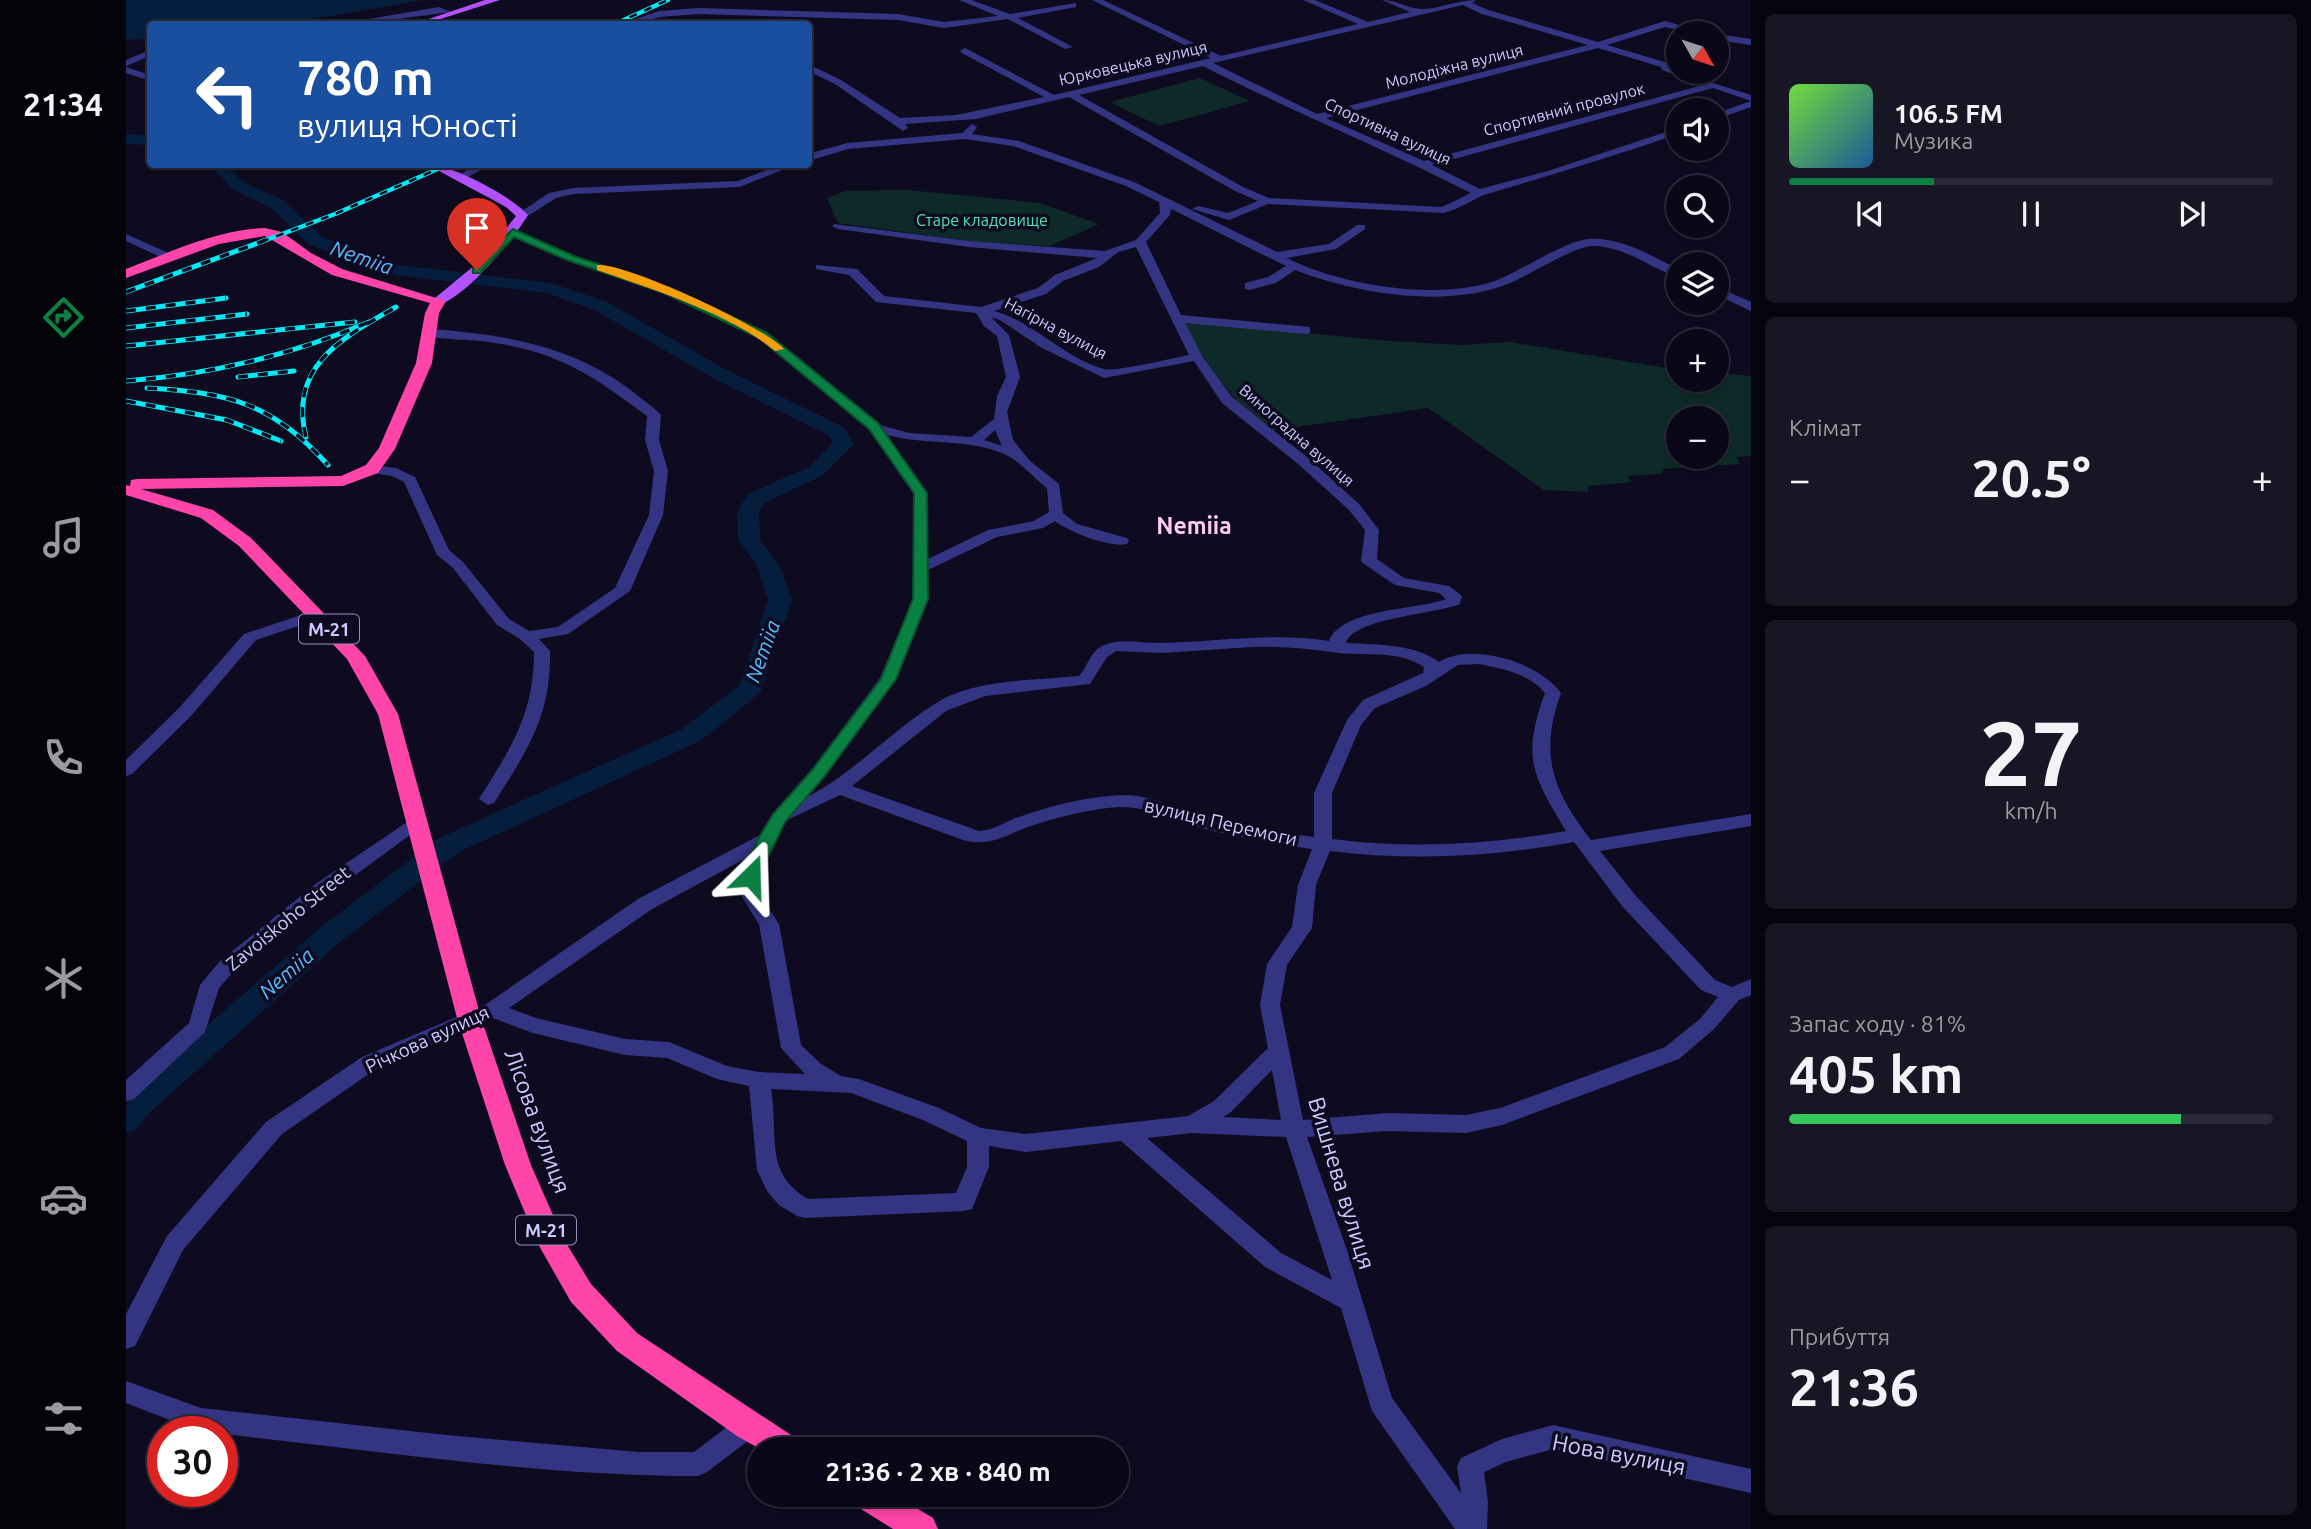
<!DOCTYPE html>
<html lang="uk">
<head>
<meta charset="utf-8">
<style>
	:root { --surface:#0a0818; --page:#181625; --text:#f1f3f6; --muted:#999aa2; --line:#2a2937; --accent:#0b8043 }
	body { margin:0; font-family:Ubuntu,sans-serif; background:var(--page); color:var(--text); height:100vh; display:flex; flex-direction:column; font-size:26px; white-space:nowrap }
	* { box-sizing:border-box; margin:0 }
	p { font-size:23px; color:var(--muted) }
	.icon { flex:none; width:38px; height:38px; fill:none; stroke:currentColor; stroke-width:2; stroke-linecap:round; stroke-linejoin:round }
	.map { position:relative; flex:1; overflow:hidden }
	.details { display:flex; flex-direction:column; gap:14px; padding:14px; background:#06040d; width:560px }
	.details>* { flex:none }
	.guide { position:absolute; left:21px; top:21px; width:665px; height:147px; border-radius:7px; box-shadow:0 4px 10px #0003,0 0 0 2px var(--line); background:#1a4fa0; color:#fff; overflow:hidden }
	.needle { width:46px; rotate:129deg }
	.controls { position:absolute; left:1540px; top:21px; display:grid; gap:14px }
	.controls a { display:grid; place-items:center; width:63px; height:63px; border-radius:50%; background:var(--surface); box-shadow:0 4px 10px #0003,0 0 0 2px var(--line); font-size:35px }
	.speed { position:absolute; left:21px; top:1416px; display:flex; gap:14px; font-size:35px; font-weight:700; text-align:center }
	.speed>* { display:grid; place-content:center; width:91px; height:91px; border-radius:50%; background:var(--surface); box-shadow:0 4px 10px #0003,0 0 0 2px var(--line); line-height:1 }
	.speed .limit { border:10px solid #d22; background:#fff; color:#111 }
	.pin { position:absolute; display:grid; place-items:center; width:60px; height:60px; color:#fff; margin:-72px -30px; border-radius:50% 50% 50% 0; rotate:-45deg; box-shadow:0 0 7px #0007 }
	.pin .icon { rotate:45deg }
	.me { position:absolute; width:77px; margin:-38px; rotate:22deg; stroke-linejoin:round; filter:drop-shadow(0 0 5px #0008) }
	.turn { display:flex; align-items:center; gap:24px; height:147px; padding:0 35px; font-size:32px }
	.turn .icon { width:91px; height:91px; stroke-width:2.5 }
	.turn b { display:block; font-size:49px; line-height:60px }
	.big { font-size:52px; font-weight:600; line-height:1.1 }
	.details .tile { flex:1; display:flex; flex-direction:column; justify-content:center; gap:10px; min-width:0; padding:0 24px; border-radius:10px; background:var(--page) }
	.details .dial { align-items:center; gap:0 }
	.dial b { font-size:91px; line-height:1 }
	.song { display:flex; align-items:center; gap:21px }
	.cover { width:84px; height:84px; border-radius:10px; background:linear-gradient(135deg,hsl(100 70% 55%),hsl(210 70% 35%)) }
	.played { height:7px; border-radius:4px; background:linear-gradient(90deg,var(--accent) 30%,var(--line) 30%) }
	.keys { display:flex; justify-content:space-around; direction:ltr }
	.heat { display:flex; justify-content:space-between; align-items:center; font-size:38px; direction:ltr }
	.charge { height:10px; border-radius:5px; background:linear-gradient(90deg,#34c759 81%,var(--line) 0) }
	.trip { position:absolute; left:621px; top:1437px; width:382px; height:70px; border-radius:35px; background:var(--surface); box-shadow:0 4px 10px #0003,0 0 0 2px var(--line); font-weight:600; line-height:70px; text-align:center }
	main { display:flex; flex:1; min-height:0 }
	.menu { display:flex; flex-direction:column; width:126px; justify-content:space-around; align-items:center; background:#04030a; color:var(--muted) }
	.menu .icon { width:49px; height:49px }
	.menu .on { color:var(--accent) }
	.menu b { font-size:32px; color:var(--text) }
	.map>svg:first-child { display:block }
	.green { fill:#0e2a28; fill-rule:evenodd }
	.water { fill:#061e3e }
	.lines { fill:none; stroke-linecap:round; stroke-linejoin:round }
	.river { fill:#061e3e; fill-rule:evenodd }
	.street { fill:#333582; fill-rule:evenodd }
	.primary { fill:#b451ff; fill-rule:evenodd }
	.highway { fill:#ff45a9; fill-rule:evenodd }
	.rail-far1-casing { stroke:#00ebf5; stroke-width:4.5 }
	.rail-casing { stroke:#00ebf5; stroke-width:5 }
	.rail-far1 { stroke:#0e0b20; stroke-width:2.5; stroke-dasharray:8; stroke-linecap:butt }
	.rail { stroke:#0e0b20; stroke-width:3.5; stroke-dasharray:10; stroke-linecap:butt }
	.route { fill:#0b8043; stroke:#07532c; stroke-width:2 }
	.slow { fill:#f59e0b }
	.labels { text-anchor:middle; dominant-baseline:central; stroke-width:7; stroke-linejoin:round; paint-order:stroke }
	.far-street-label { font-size:16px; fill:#cdcaff; stroke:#0e0b20 }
	.far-park-label { font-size:16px; fill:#4fe6b8; stroke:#0e0b20 }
	.shield { fill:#0e0b20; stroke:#9491bc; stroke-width:2 }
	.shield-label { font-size:18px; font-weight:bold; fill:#cdcaff }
	.street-label { font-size:19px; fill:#cdcaff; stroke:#0e0b20 }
	.water-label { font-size:21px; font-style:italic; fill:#58bbff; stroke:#0e0b20 }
	.quarter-label { font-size:23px; font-weight:bold; fill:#ffccef; stroke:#0e0b20 }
	.near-street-label { font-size:23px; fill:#cdcaff; stroke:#0e0b20 }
</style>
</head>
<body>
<main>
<nav class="menu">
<b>21:34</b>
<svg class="icon on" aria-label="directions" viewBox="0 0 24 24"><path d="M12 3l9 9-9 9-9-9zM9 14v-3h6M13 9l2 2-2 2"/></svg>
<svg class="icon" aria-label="music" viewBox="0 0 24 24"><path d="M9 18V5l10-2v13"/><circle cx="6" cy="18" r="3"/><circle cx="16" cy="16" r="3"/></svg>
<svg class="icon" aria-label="phone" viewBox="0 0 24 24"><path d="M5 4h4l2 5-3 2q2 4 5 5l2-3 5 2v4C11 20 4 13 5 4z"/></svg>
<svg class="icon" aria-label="climate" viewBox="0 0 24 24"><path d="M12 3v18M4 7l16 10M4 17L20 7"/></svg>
<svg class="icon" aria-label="car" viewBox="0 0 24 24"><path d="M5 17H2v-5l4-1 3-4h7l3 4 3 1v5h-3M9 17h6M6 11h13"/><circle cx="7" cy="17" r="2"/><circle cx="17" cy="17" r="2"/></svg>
<svg class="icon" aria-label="filters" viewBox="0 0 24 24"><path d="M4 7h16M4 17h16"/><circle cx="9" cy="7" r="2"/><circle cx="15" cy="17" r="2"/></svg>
</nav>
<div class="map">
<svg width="1625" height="1529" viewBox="0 0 1625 1529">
	<rect width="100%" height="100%" fill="#0e0b20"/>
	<g class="green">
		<polygon points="1074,78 1124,101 1033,126 984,102"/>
		<polygon points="781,190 914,203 973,224 923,246 849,242 712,223 701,198 719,191"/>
		<path d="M1057,321L1262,341L1335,345L1384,342L1552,370V380H1591V373L1625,376V456L1610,457L1614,464L1538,469L1535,474L1501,476L1506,482L1461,486L1462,492L1418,490L1302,408L1142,431C1105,398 1080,365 1057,321ZM1552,418H1591V457H1552Z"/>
	</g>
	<polygon class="water" points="0,0 298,0 157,24 24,24 24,38 0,40"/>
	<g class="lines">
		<g class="river">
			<polygon points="0,134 24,135 24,145 0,144"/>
			<polygon points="83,164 100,164 118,183 157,200 196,237 273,265 424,283 481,302 599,369 717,427 728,444 697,475 638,503 633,512 634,540 654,567 666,600 634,693 574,741 333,852 215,941 23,1113 11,1129 0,1133 1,1095 195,927 313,838 556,729 614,685 642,600 632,567 612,540 611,512 622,494 683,467 707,443 702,435 585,377 469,310 421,293 270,275 184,245 145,208 106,189"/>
		</g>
		<g class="street">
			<polygon points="833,0 845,0 884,14 950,3 950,7 892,18 947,47 939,49 882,19 818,28 772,20 572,14 534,17 508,24 496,24 533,11 572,8 772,14 818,22 872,16"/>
			<path d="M966,0H977L1095,56L1232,24L1177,0H1189L1242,22L1284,12L1256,0C1270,0 1281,8 1294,9C1310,10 1332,0 1350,0L1346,3L1362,10L1472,42L1539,21L1580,33H1565L1539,27L1481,45L1552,66V72L1625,95V101L1587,88L1306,165L1354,189L1422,171L1552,128V134C1489,156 1425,175 1361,194C1346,199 1335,209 1317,213L1142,204L1103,220L1066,209L1072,206L1102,213L1132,201L1109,191L943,97L850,119L779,124L782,128L777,131L709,84L682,71V64L715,80L774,118L830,115L918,97L836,53L834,51L839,48L928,95L1085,58ZM1337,5L1356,14L1462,45L1191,114L1087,63ZM1472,48L1535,67L1536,70L1577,85L1298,161L1200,118ZM1077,66C1165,111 1257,148 1345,193L1316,207L1143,198L1117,187L953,95Z"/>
			<polygon points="313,7 325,12 233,24 214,24"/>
			<polygon points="1591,34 1625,39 1625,45 1591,40"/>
			<polygon points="24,50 24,56 0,66 0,60"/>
			<polygon points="0,67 24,75 24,81 0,73"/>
			<polygon points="1625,101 1625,107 1591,119 1591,113"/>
			<path d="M846,124L851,127L846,134L893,141L1008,182L1151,252L1203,244L1231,225H1239V229L1210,249L1161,258C1215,286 1317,302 1374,279C1397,269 1440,241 1462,239C1494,237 1524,255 1552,269V277C1523,268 1499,246 1467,246C1448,246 1404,275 1384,283C1322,309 1231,294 1169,270L1150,283L1123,290L1119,289V283L1142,277L1160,266L1045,209L1044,215L1020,242L1055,315L1184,327V333L1180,334L1059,323L1077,357L1106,397L1181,457L1233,504L1253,530L1251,559L1278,578L1323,586L1336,596L1334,604C1310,614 1227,618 1220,643C1252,645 1286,643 1313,662C1346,641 1414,663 1435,693C1413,755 1426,789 1465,840L1625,814V826L1474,851L1510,896L1589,980L1606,987L1625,979V995L1613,1000L1588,1029L1553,1059L1376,1125L1340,1133L1261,1131L1181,1137L1221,1250L1266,1398L1335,1493L1331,1466L1335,1458L1376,1439L1427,1425L1625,1469V1493L1427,1449L1380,1462L1358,1472L1362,1502L1361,1529H1329L1246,1411L1215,1308L1139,1267L995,1141L900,1152L863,1146V1167L846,1209L838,1211L679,1218L671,1216L653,1205L641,1191L631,1170L623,1086L591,1079L541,1058L499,1055L407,1033L367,1018L250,1069L156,1134L57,1250L9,1346L0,1349V1314L41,1236L140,1122L236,1057L359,1005L512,899L634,835L647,814L686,769L754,678L787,599V493L744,431L633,338L538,294L440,260L382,235V231H390L448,256L546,288L641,332L754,425L783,433L845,437L868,419L871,396L880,377L871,336L858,326L850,313L750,302L723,275L690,269V265L731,269L758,296L855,307L912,288L929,275L971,258L843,247L712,229L706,226L708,224L843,241L979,251L1010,240L1034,213L1033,202L1000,186L887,146L839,139L722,149L682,161V154L721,143L836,133ZM1010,247L1063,355C1047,358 990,372 978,369C939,359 907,321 868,311L920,294L937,281L973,267L992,252ZM865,317L874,320L916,348L978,378L1068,361L1096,403L1171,463L1223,510L1239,530L1235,561L1238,564L1269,585L1313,593L1320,599C1292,610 1216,608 1203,641C1147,632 1091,642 1035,643C1016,644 994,637 976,646C964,652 962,666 953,676C906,681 847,678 807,705C763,733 728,773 681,797L770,679L803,599L802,570L871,537L917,528L929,521C943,532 984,548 1001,544L1003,541L1001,538L951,524L937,513L933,484L904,461L887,440L881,412L894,377L883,335ZM869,430L876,446L858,440ZM761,435C801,446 847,437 884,457C896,464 909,479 921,488L923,512L908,521L862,530L802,559L801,493ZM1126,647C1156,646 1184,649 1213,653C1243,656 1272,650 1298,667L1297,673L1237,700L1221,720L1188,793V837C1149,832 1109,825 1071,814C1046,808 1025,795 999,795C963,796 926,805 893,817C879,821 868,831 853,831L726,786L820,711L859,696L964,684L981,657L990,651L1037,653ZM1353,664C1377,669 1402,673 1419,693C1395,758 1407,776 1440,831C1363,845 1284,849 1206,839V793L1235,725L1249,708L1300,686L1332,665ZM714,795L837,840C865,848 882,833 908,825C935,816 964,809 992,807C1022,806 1047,820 1075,828C1111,837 1149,844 1186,849L1172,885L1166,927L1141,964L1134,1005L1142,1048L1088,1101L1062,1116L900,1134L855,1128L813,1108L733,1079L715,1076L695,1064L675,1045L653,924L635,897L634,876L649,839L661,820ZM1448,842L1496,906L1575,990L1592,997L1574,1019L1539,1047L1374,1108L1340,1115L1261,1113L1177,1120L1154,1005L1161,965L1186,928L1190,885L1204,851C1285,861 1367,857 1448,842ZM624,856L616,876V897L633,924L655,1048L679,1074L633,1072L601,1066L543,1042L499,1039L410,1018L383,1008L526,909ZM1146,1070L1155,1120L1097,1117L1104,1113ZM645,1089L725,1093L797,1120L841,1141V1167L830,1193L682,1199C637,1173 653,1133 645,1089ZM1066,1133L1160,1137L1206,1280L1155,1253L1021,1138Z"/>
			<polygon points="352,164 366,164 336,180 327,178"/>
			<polygon points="656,164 672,164 613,187 447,194 430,198 400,217 390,215 423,193 447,188 612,181"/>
			<polygon points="0,234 49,256 51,258 41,260 0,241"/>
			<polygon points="1591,287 1625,302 1625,311 1591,295"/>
			<path d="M303,329C376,334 446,345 506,391C515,399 527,406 535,415L533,440L542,471L537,515L504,591L442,634L413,639L424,651C425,717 402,749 368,803L362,805L353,799C385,748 408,714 408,652L394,639L371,625L327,568L311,555L278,482L266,476L246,473L239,469L246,465L270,468L289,477L323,550L337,562L383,619L403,631L432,627L489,588L523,515L528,471L519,440L521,416C466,375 433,352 363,342C342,339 319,340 299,336V330Z"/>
			<polygon points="190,610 196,612 198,615 196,618 130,640 65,716 6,774 0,776 0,760 53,708 118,634"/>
			<polygon points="290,816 296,818 299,822 296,826 205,893 108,971 93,988 79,1032 8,1099 0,1101 0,1080 63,1023 74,985 94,961 191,883"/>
			<path d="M0,1381L75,1408L320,1435L513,1452H568L613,1418L622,1414L631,1418L635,1426L631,1434L581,1472L572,1476C413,1476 254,1451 96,1434V1432H75L0,1403Z"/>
		</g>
		<g class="primary">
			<polygon points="359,0 374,0 299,24 288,24"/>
			<path d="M300,164C325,164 385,196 402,215C386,241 342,295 313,305L309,304V298L355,260L390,216L380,207Z"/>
		</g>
		<g class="highway">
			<path d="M139,228L156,232L185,253L216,269L320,301L313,313L306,363L269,449L252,473L217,486L15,489L87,510L125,538L239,656L272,714L355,1018L405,1165L437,1238L465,1284L511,1333L671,1439L675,1449H634L611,1436L491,1351L445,1302L412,1244L379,1165L331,1018L252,714L221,659L113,546L75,518L0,495V485L4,486L5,480L11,479L215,476L240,465L253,448L290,363L299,313L304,303L206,275L139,236L93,244L0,278V269C45,252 90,230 139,228Z"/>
			<polygon points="723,1494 767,1494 807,1518 812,1529 767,1529 727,1504"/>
		</g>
		<defs>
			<g id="rail-far1">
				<polyline points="489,24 542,0"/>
				<polyline points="135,242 209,214 323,164"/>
			</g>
			<g id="rail">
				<polyline points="0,292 140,240"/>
				<polyline points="0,311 100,298"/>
				<polyline points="0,328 121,314"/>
				<polyline points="0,346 229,322"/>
				<polyline points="112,377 168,371"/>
				<path d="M0,381C86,374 163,356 243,322"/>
				<path d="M21,388C104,393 144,402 202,465"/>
				<polyline points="0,401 101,420 155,441"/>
				<path d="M180,437C162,366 216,338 270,307"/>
			</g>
		</defs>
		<use href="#rail-far1" class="rail-far1-casing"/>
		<use href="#rail" class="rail-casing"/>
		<use href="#rail-far1" class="rail-far1"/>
		<use href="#rail" class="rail"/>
	</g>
	<polygon class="route" points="387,229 448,256 546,289 641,333 752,423 801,493 802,599 770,679 698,777 659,822 631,880 625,882 617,876 632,839 647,814 687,769 755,679 787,599 788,493 743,429 633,338 538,293 441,260 388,237 354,273 347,273 347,268"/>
	<path class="slow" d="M471,265C499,262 639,327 658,349L649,351C605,314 526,289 471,270Z"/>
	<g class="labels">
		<g class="far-street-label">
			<text transform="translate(1007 63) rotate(-13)">Юрковецька вулиця</text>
			<text transform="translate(1328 66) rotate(-14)">Молодіжна вулиця</text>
			<text transform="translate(1438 109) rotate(-15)">Спортивний провулок</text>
			<text transform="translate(1262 131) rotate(25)">Спортивна вулиця</text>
			<text transform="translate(930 328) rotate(28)">Нагірна вулиця</text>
			<text transform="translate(1171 435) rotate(41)">Виноградна вулиця</text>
		</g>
		<g class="far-park-label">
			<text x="856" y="220">Старе кладовище</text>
		</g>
		<g class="shield">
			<rect x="173" y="614.5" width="60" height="29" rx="5"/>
			<rect x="390" y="1215.5" width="60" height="29" rx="5"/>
		</g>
		<g class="shield-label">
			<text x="203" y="629">М-21</text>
			<text x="420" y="1230">М-21</text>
		</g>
		<g class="street-label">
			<text transform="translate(1095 822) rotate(13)">вулиця Перемоги</text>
			<text transform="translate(162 918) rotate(-39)">Zavoiskoho Street</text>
			<text transform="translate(301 1039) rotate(-25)">Річкова вулиця</text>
		</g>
		<g class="water-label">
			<text transform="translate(236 257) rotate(19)">Nemiia</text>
			<text transform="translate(636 651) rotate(-70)">Nemiia</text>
			<text transform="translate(160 973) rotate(-41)">Nemiia</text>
		</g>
		<g class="quarter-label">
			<text x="1068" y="525">Nemiia</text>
		</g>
		<g class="near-street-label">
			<text transform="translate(412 1121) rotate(70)">Лісова вулиця</text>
			<text transform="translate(1216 1183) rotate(73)">Вишнева вулиця</text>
			<text transform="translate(1493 1454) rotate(11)">Нова вулиця</text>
		</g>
	</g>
</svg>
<div class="controls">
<a><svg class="needle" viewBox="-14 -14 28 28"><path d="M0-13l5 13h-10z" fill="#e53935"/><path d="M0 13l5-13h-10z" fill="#999aa2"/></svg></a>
<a><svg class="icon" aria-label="sound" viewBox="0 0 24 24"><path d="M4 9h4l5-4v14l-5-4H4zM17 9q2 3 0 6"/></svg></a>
<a><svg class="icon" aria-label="search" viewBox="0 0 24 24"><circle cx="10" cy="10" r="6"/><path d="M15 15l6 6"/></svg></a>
<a><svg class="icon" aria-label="layers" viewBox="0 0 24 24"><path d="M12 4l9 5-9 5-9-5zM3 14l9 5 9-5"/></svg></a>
<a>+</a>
<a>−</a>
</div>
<div class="speed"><div class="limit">30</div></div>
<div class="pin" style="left:351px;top:270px;background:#d93025"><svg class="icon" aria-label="arrive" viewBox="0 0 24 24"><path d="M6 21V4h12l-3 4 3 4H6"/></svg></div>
<svg class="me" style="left:625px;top:876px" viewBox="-20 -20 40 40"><path d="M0-17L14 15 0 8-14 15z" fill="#0b8043" stroke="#fff" stroke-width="4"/></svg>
<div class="trip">21:36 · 2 хв · 840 m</div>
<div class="guide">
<div class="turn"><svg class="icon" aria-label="left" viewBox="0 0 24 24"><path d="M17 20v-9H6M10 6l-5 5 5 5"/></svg><div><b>780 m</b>вулиця Юності</div></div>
</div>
</div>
<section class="details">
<div class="tile">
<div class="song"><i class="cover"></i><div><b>106.5 FM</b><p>Музика</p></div></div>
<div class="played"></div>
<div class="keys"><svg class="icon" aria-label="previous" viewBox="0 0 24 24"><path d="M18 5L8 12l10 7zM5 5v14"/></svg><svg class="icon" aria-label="pause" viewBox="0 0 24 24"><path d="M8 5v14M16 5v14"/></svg><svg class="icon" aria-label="next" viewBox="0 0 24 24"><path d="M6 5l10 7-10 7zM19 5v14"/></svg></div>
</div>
<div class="tile"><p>Клімат</p>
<div class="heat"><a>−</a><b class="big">20.5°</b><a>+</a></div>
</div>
<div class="tile dial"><b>27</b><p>km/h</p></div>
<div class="tile"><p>Запас ходу · 81%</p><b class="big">405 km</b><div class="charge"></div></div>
<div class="tile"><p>Прибуття</p><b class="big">21:36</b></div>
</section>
</main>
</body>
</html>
